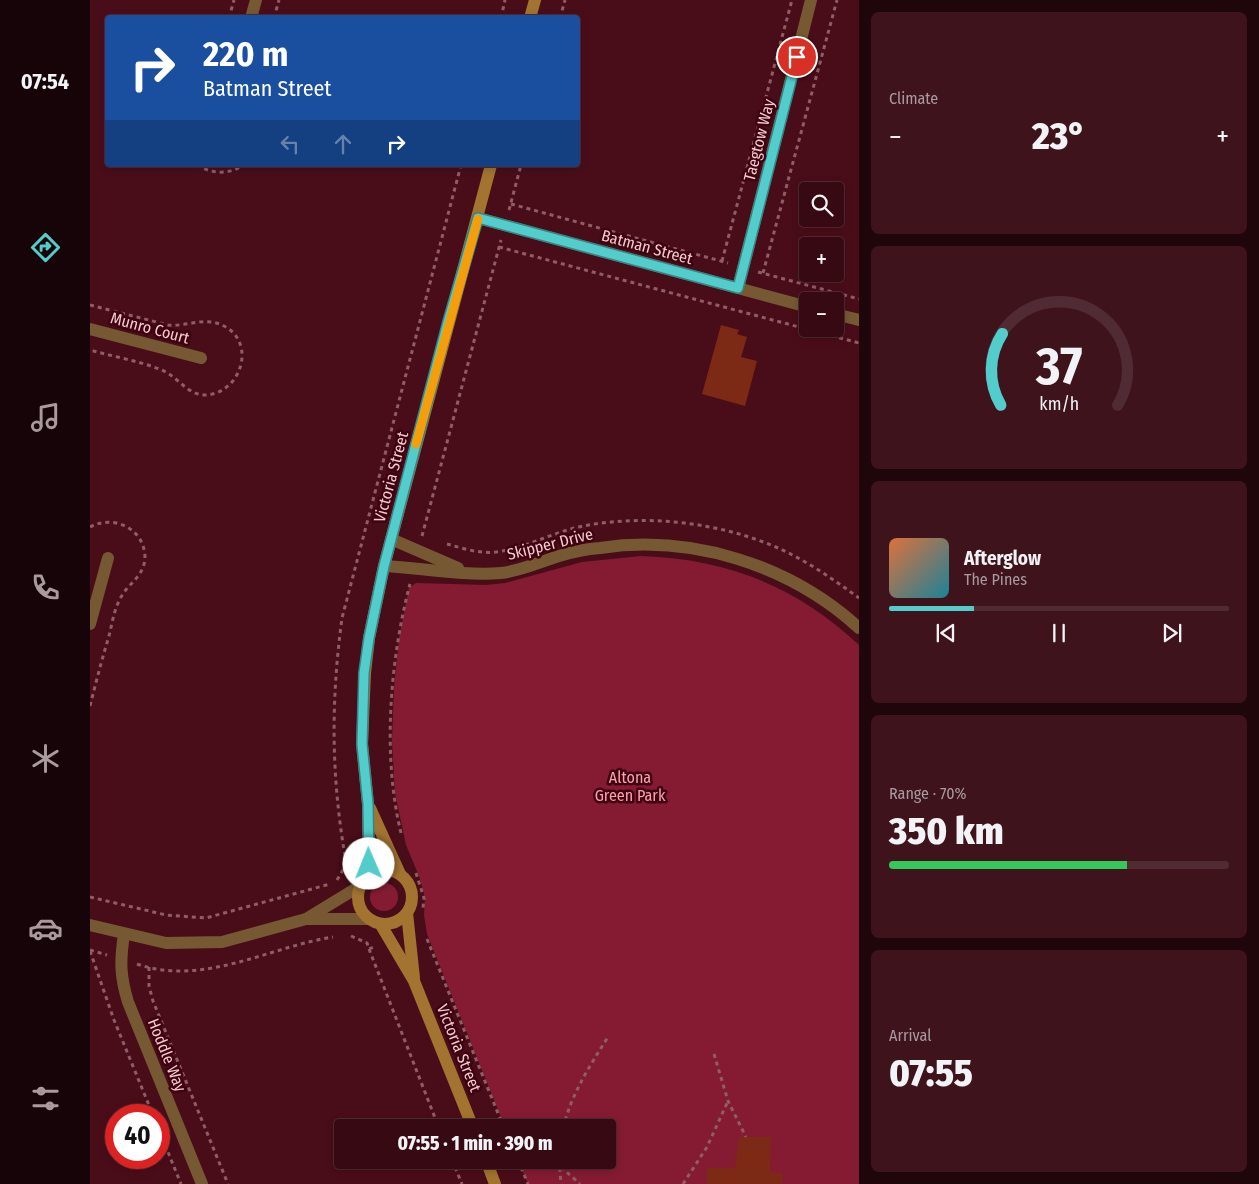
<!DOCTYPE html>
<html lang="en">
<head>
<meta charset="utf-8">
<style>
	:root { --surface:#370a13; --page:#3e131c; --text:#f1f3f6; --muted:#aa9aa0; --line:#512b33; --accent:#52cdcc }
	body { margin:0; font-family:"Fira Sans Condensed",sans-serif; background:var(--page); color:var(--text); height:100vh; display:flex; flex-direction:column; font-size:19px; white-space:nowrap }
	* { box-sizing:border-box; margin:0 }
	p { font-size:16px; color:var(--muted) }
	.icon { flex:none; width:28px; height:28px; fill:none; stroke:currentColor; stroke-width:2; stroke-linecap:round; stroke-linejoin:round }
	.map { position:relative; flex:1; overflow:hidden }
	.sheet { display:flex; flex-direction:column; gap:12px; padding:12px; background:#1e060a; width:400px }
	.sheet>* { flex:none }
	.guide { position:absolute; left:15px; top:15px; width:475px; height:152px; border-radius:5px; box-shadow:0 2px 8px #0003,0 0 0 1px var(--line); background:#1a4fa0; color:#fff; overflow:hidden }
	.buttons { position:absolute; left:709px; top:182px; display:grid; gap:10px }
	.buttons a { display:grid; place-items:center; width:45px; height:45px; border-radius:5px; background:var(--surface); box-shadow:0 2px 8px #0003,0 0 0 1px var(--line); font-size:25px }
	.speed { position:absolute; left:15px; top:1104px; display:flex; gap:10px; font-size:25px; font-weight:700; text-align:center }
	.speed>* { display:grid; place-content:center; width:65px; height:65px; border-radius:50%; background:var(--surface); box-shadow:0 2px 8px #0003,0 0 0 1px var(--line); line-height:1 }
	.speed .limit { border:8px solid #d22; background:#fff; color:#111 }
	.pin { position:absolute; display:grid; place-items:center; width:42px; height:42px; color:#fff; margin:-21px; border:2px solid #fff; border-radius:50%; box-shadow:0 1px 5px #0007 }
	.me { position:absolute; width:55px; margin:-28px; rotate:359deg; stroke-linejoin:round; filter:drop-shadow(0 0 4px #0008) }
	.turn { display:flex; align-items:center; gap:18px; height:105px; padding:0 15px; font-size:22px }
	.turn .icon { width:65px; height:65px; stroke-width:2.5 }
	.turn b { display:block; font-size:35px; line-height:42px }
	.lanes { display:flex; align-items:center; height:48px; padding:0 15px; background:#0003; justify-content:center; gap:25px; direction:ltr }
	.lanes .off { opacity:.35 }
	.big { font-size:38px; font-weight:800; line-height:1.1 }
	.sheet .tile { flex:1; display:flex; flex-direction:column; justify-content:center; gap:8px; min-width:0; padding:0 18px; border-radius:8px; background:var(--page) }
	.sheet .dial { align-items:center; gap:0 }
	.dial svg { height:130px; overflow:visible; fill:none; stroke:var(--line); stroke-width:7; stroke-linecap:round; text-anchor:middle }
	.dial text { fill:var(--text); stroke:none }
	.song { display:flex; align-items:center; gap:15px }
	.cover { width:60px; height:60px; border-radius:8px; background:linear-gradient(135deg,hsl(20 70% 55%),hsl(190 70% 35%)) }
	.played { height:5px; border-radius:2px; background:linear-gradient(90deg,var(--accent) 25%,var(--line) 25%) }
	.keys { display:flex; justify-content:space-around; direction:ltr }
	.heat { display:flex; justify-content:space-between; align-items:center; font-size:28px; direction:ltr }
	.charge { height:8px; border-radius:4px; background:linear-gradient(90deg,#34c759 70%,var(--line) 0) }
	.trip { position:absolute; left:244px; top:1119px; width:282px; height:50px; border-radius:5px; background:var(--surface); box-shadow:0 2px 8px #0003,0 0 0 1px var(--line); font-weight:800; line-height:50px; text-align:center }
	main { display:flex; flex:1; min-height:0 }
	.menu { display:flex; flex-direction:column; width:90px; justify-content:space-around; align-items:center; background:#160408; color:var(--muted) }
	.menu .icon { width:35px; height:35px }
	.menu .selected { color:var(--accent) }
	.menu b { font-size:22px; color:var(--text) }
	.map>svg:first-child { display:block }
	.green { fill:#851b32 }
	.building { fill:#7c2916 }
	.lines { fill:none; stroke-linecap:round; stroke-linejoin:round }
	.path { stroke:#905d65; stroke-width:3; stroke-dasharray:4 4; stroke-linecap:butt }
	.street { stroke:#765932; stroke-width:12 }
	.secondary { stroke:#a27430; stroke-width:12 }
	.route-casing { stroke:#358585; stroke-width:12 }
	.route { stroke:#52cdcc; stroke-width:9 }
	.slow { stroke:#f59e0b; stroke-width:9 }
	.labels { text-anchor:middle; dominant-baseline:central; stroke-width:5; stroke-linejoin:round; paint-order:stroke }
	.street-label { font-size:16px; fill:#f2cbcd; stroke:#3e0210 }
	.park-label { font-size:16px; fill:#fba1a9; stroke:#3e0210 }
</style>
</head>
<body>
<main>
<nav class="menu">
<b>07:54</b>
<svg class="icon selected" aria-label="directions" viewBox="0 0 24 24"><path d="M12 3l9 9-9 9-9-9zM9 14v-3h6M13 9l2 2-2 2"/></svg>
<svg class="icon" aria-label="music" viewBox="0 0 24 24"><path d="M9 18V5l10-2v13"/><circle cx="6" cy="18" r="3"/><circle cx="16" cy="16" r="3"/></svg>
<svg class="icon" aria-label="phone" viewBox="0 0 24 24"><path d="M5 4h4l2 5-3 2q2 4 5 5l2-3 5 2v4C11 20 4 13 5 4z"/></svg>
<svg class="icon" aria-label="climate" viewBox="0 0 24 24"><path d="M12 3v18M4 7l16 10M4 17L20 7"/></svg>
<svg class="icon" aria-label="car" viewBox="0 0 24 24"><path d="M5 17H2v-5l4-1 3-4h7l3 4 3 1v5h-3M9 17h6M6 11h13"/><circle cx="7" cy="17" r="2"/><circle cx="17" cy="17" r="2"/></svg>
<svg class="icon" aria-label="filters" viewBox="0 0 24 24"><path d="M4 7h16M4 17h16"/><circle cx="9" cy="7" r="2"/><circle cx="15" cy="17" r="2"/></svg>
</nav>
<div class="map">
<svg width="769" height="1184" viewBox="0 0 769 1184">
	<rect width="100%" height="100%" fill="#490d19"/>
	<g class="green">
		<path d="M551,556C637,559 706,586 769,645V1184H438L428,1160H518V1128L415,1127L337,934L334,915L335,897L329,876L316,845L305,793L302,741L304,688L309,638L319,588L326,583L396,585L415,583L492,562Z"/>
		<circle cx="294" cy="897" r="14"/>
	</g>
	<g class="building">
		<polygon points="631,325 649,330 647,334 657,337 651,357 667,361 655,406 612,394"/>
		<polygon points="649,1137 681,1137 680,1172 693,1173 692,1184 617,1184 617,1168 645,1168"/>
	</g>
	<g class="lines">
		<g class="path">
			<polyline points="139,18 144,0"/>
			<polyline points="184,18 189,0"/>
			<polyline points="411,18 415,0"/>
			<polyline points="470,18 475,0"/>
			<path d="M107,165C122,174 139,175 153,165"/>
			<polyline points="421,204 638,263"/>
			<polyline points="419,210 431,165"/>
			<polyline points="409,247 769,343"/>
			<polyline points="632,261 702,0"/>
			<polyline points="668,272 769,299"/>
			<polyline points="673,273 747,0"/>
			<path d="M0,305L78,325C96,327 116,316 134,326C167,343 151,393 116,395C97,395 89,378 74,371C51,361 24,357 0,350"/>
			<path d="M0,527C24,514 55,529 55,558C54,577 37,584 30,599C24,610 22,624 19,636C12,659 6,682 0,706"/>
			<polyline points="332,536 411,240"/>
			<path d="M357,544C372,548 389,554 406,552C436,548 463,532 493,526C556,514 629,522 688,548C717,561 743,579 769,598"/>
			<path d="M311,833C292,756 300,659 320,584"/>
			<path d="M263,855L255,856C241,774 241,700 252,618L371,165"/>
			<polyline points="326,873 334,898 333,908"/>
			<polyline points="247,880 256,865 255,856"/>
			<polyline points="0,897 76,915 116,918 240,884"/>
			<polyline points="261,936 277,943 279,949 286,946"/>
			<polyline points="337,939 414,1128"/>
			<polyline points="279,949 349,1128"/>
			<polyline points="0,950 17,955"/>
			<polyline points="0,951 24,1020 63,1115"/>
			<path d="M47,964C113,987 179,947 243,937"/>
			<polyline points="59,967 59,986 63,1001 138,1184"/>
			<polyline points="624,1054 638,1101 656,1137"/>
			<path d="M473,1128C482,1093 499,1067 518,1037"/>
			<polyline points="69,1130 91,1184"/>
			<polyline points="362,1160 372,1184"/>
			<polyline points="428,1160 438,1184"/>
			<polyline points="469,1160 471,1184"/>
			<polyline points="471,1167 490,1184"/>
			<polyline points="593,1184 617,1147 638,1101"/>
		</g>
		<g class="street">
			<polyline points="161,18 166,0"/>
			<polyline points="388,218 718,307"/>
			<polyline points="648,288 721,0"/>
			<polyline points="745,314 769,320"/>
			<polyline points="0,329 111,358"/>
			<polyline points="301,539 368,568"/>
			<path d="M294,566C332,568 373,576 411,573C431,571 450,562 469,556C482,552 497,549 510,548C602,534 700,565 769,628"/>
			<polyline points="0,624 18,558"/>
			<polyline points="216,919 270,886"/>
			<polyline points="0,925 76,943 132,942 216,919 278,919"/>
			<path d="M34,934C30,961 30,976 38,1002L112,1184"/>
		</g>
		<g class="secondary">
			<polyline points="440,18 445,0"/>
			<polyline points="280,808 310,874"/>
			<circle cx="295" cy="897" r="27"/>
			<polyline points="279,875 278,804 272,744 275,673 279,638 294,566 401,165"/>
			<polyline points="317,913 324,978"/>
			<polyline points="291,925 324,981 383,1128"/>
			<polyline points="396,1160 405,1184"/>
		</g>
	</g>
	<g class="lines">
		<defs>
			<polyline id="route" points="279,864 278,804 272,744 274,673 279,638 294,566 358,322 388,218 648,288 707,57"/>
		</defs>
		<use href="#route" class="route-casing"/>
		<use href="#route" class="route"/>
		<polyline class="slow" points="326,444 388,219"/>
	</g>
	<g class="labels">
		<g class="street-label">
			<text transform="translate(669 140) rotate(-76)">Taegtow Way</text>
			<text transform="translate(557 247) rotate(15)">Batman Street</text>
			<text transform="translate(60 328) rotate(15)">Munro Court</text>
			<text transform="translate(301 477) rotate(-75)">Victoria Street</text>
			<text transform="translate(460 544) rotate(-14)">Skipper Drive</text>
			<text transform="translate(369 1048) rotate(68)">Victoria Street</text>
			<text transform="translate(77 1055) rotate(68)">Hoddle Way</text>
		</g>
		<g class="park-label">
			<text x="540" y="777">Altona<tspan x="540" dy="18">Green Park</tspan></text>
		</g>
	</g>
</svg>
<div class="buttons">
<a><svg class="icon" aria-label="search" viewBox="0 0 24 24"><circle cx="10" cy="10" r="6"/><path d="M15 15l6 6"/></svg></a>
<a>+</a>
<a>−</a>
</div>
<div class="speed"><div class="limit">40</div></div>
<div class="pin" style="left:707px;top:57px;background:#d93025"><svg class="icon" aria-label="arrive" viewBox="0 0 24 24"><path d="M6 21V4h12l-3 4 3 4H6"/></svg></div>
<svg class="me" style="left:279px;top:864px" viewBox="-20 -20 40 40"><circle r="19" fill="#fff"/><path d="M0-13L10 11 0 6-10 11z" fill="#52cdcc"/></svg>
<div class="trip">07:55 · 1 min · 390 m</div>
<div class="guide">
<div class="turn"><svg class="icon" aria-label="right" viewBox="0 0 24 24"><path d="M7 20v-9h11M14 6l5 5-5 5"/></svg><div><b>220 m</b>Batman Street</div></div>
<div class="lanes"><svg class="icon off" aria-label="left" viewBox="0 0 24 24"><path d="M17 20v-9H6M10 6l-5 5 5 5"/></svg><svg class="icon off" aria-label="ahead" viewBox="0 0 24 24"><path d="M12 20V5M6 11l6-6 6 6"/></svg><svg class="icon" aria-label="right" viewBox="0 0 24 24"><path d="M7 20v-9h11M14 6l5 5-5 5"/></svg></div>
</div>
</div>
<section class="sheet">
<div class="tile"><p>Climate</p>
<div class="heat"><a>−</a><b class="big">23°</b><a>+</a></div>
</div>
<div class="tile dial"><svg viewBox="0 0 100 80">
<path d="M14 69A42 42 0 1 1 86 69"/>
<path d="M14 69A42 42 0 0 1 15 25" stroke="#52cdcc"/>
<text x="50" y="56" font-size="32" font-weight="700">37</text>
<text x="50" y="72" font-size="11">km/h</text>
</svg></div>
<div class="tile">
<div class="song"><i class="cover"></i><div><b>Afterglow</b><p>The Pines</p></div></div>
<div class="played"></div>
<div class="keys"><svg class="icon" aria-label="previous" viewBox="0 0 24 24"><path d="M18 5L8 12l10 7zM5 5v14"/></svg><svg class="icon" aria-label="pause" viewBox="0 0 24 24"><path d="M8 5v14M16 5v14"/></svg><svg class="icon" aria-label="next" viewBox="0 0 24 24"><path d="M6 5l10 7-10 7zM19 5v14"/></svg></div>
</div>
<div class="tile"><p>Range · 70%</p><b class="big">350 km</b><div class="charge"></div></div>
<div class="tile"><p>Arrival</p><b class="big">07:55</b></div>
</section>
</main>
</body>
</html>
